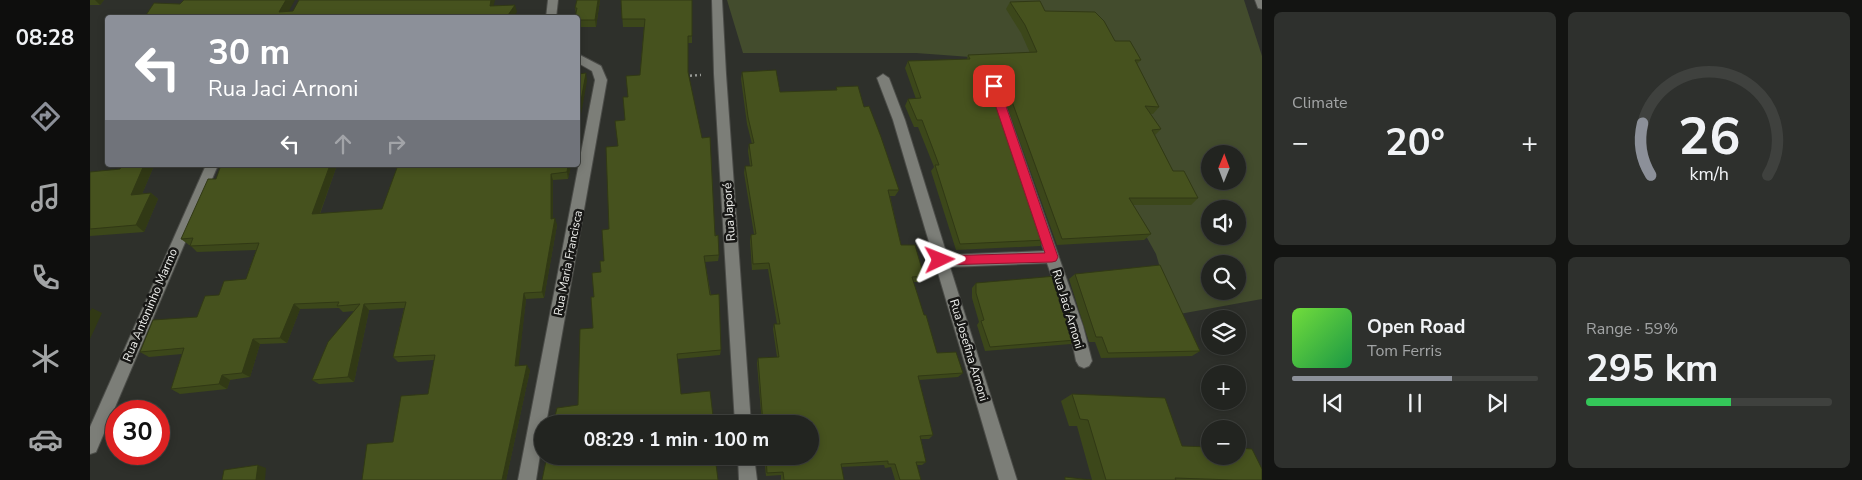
<!DOCTYPE html>
<html lang="en">
<head>
<meta charset="utf-8">
<style>
	:root { --surface:#222420; --page:#2e302d; --text:#f1f3f6; --muted:#a2a4a5; --line:#3f413e; --accent:#8c9099 }
	body { margin:0; font-family:"Nunito Sans",sans-serif; background:var(--page); color:var(--text); height:100vh; display:flex; flex-direction:column; font-size:19px; white-space:nowrap }
	* { box-sizing:border-box; margin:0 }
	p { font-size:16px; color:var(--muted) }
	.icon { flex:none; width:28px; height:28px; fill:none; stroke:currentColor; stroke-width:2; stroke-linecap:round; stroke-linejoin:round }
	.map { position:relative; flex:1; overflow:hidden }
	.sheet { display:flex; flex-direction:column; gap:12px; padding:12px; background:#131412; width:600px }
	.sheet>* { flex:none }
	.guide { position:absolute; left:15px; top:15px; width:475px; height:152px; border-radius:5px; box-shadow:0 2px 8px #0003,0 0 0 1px var(--line); background:#8c9099; color:#fff; overflow:hidden }
	.needle { width:32px; rotate:1deg }
	.controls { position:absolute; left:1111px; top:145px; display:grid; gap:10px }
	.controls a { display:grid; place-items:center; width:45px; height:45px; border-radius:50%; background:var(--surface); box-shadow:0 2px 8px #0003,0 0 0 1px var(--line); font-size:25px }
	.speed { position:absolute; left:15px; top:400px; display:flex; gap:10px; font-size:25px; font-weight:700; text-align:center }
	.speed>* { display:grid; place-content:center; width:65px; height:65px; border-radius:50%; background:var(--surface); box-shadow:0 2px 8px #0003,0 0 0 1px var(--line); line-height:1 }
	.speed .limit { border:8px solid #d22; background:#fff; color:#111 }
	.pin { position:absolute; display:grid; place-items:center; width:42px; height:42px; color:#fff; margin:-21px; border-radius:10px; box-shadow:0 2px 8px #0006 }
	.me { position:absolute; width:55px; margin:-28px; rotate:88deg; stroke-linejoin:round; filter:drop-shadow(0 0 4px #0008) }
	.turn { display:flex; align-items:center; gap:18px; height:105px; padding:0 20px; font-size:22px }
	.turn .icon { width:65px; height:65px; stroke-width:2.5 }
	.turn b { display:block; font-size:35px; line-height:42px }
	.lanes { display:flex; align-items:center; height:48px; padding:0 20px; background:#0003; justify-content:center; gap:25px; direction:ltr }
	.lanes .off { opacity:.35 }
	.big { font-size:38px; font-weight:700; line-height:1.1 }
	.sheet .tile { flex:1; display:flex; flex-direction:column; justify-content:center; gap:8px; min-width:0; padding:0 18px; border-radius:8px; background:var(--page) }
	.sheet .dial { align-items:center; gap:0 }
	.dial svg { height:130px; overflow:visible; fill:none; stroke:var(--line); stroke-width:7; stroke-linecap:round; text-anchor:middle }
	.dial text { fill:var(--text); stroke:none }
	.song { display:flex; align-items:center; gap:15px }
	.cover { width:60px; height:60px; border-radius:8px; background:linear-gradient(135deg,hsl(100 70% 55%),hsl(140 70% 35%)) }
	.played { height:5px; border-radius:2px; background:linear-gradient(90deg,var(--accent) 65%,var(--line) 65%) }
	.keys { display:flex; justify-content:space-around; direction:ltr }
	.heat { display:flex; justify-content:space-between; align-items:center; font-size:28px; direction:ltr }
	.charge { height:8px; border-radius:4px; background:linear-gradient(90deg,#34c759 59%,var(--line) 0) }
	.sheet .tiles { flex:1; display:grid; gap:12px; grid-template-columns:repeat(2,1fr) }
	.trip { position:absolute; left:444px; top:415px; width:285px; height:50px; border-radius:25px; background:var(--surface); box-shadow:0 2px 8px #0003,0 0 0 1px var(--line); font-weight:700; line-height:50px; text-align:center }
	main { display:flex; flex:1; min-height:0 }
	.menu { display:flex; flex-direction:column; width:90px; justify-content:space-around; align-items:center; background:#0e0e0d; color:var(--muted) }
	.menu .icon { width:35px; height:35px }
	.menu .current { color:var(--accent) }
	.menu b { font-size:22px; color:var(--text) }
	.map>svg:first-child { display:block }
	.green { fill:#434c2d; fill-rule:evenodd }
	.lines { fill:none; stroke-linecap:round; stroke-linejoin:round }
	.minor-casing { stroke:#4b4c48; stroke-width:2 }
	.path { stroke:#989a96; stroke-width:2.5; stroke-dasharray:2 3; stroke-linecap:butt }
	.minor { fill:#7c7e78; fill-rule:evenodd }
	.wall { fill:#3c471a }
	.shaded-wall { fill:#313915 }
	.building { fill:#46521e; stroke:#313915 }
	.route { fill:#e11d48; stroke:#92132f }
	.labels { text-anchor:middle; dominant-baseline:central; stroke-width:5; stroke-linejoin:round; paint-order:stroke }
	.street-label { font-size:12px; fill:#f1f2ef; stroke:#171715 }
</style>
</head>
<body>
<main>
<nav class="menu">
<b>08:28</b>
<svg class="icon current" aria-label="directions" viewBox="0 0 24 24"><path d="M12 3l9 9-9 9-9-9zM9 14v-3h6M13 9l2 2-2 2"/></svg>
<svg class="icon" aria-label="music" viewBox="0 0 24 24"><path d="M9 18V5l10-2v13"/><circle cx="6" cy="18" r="3"/><circle cx="16" cy="16" r="3"/></svg>
<svg class="icon" aria-label="phone" viewBox="0 0 24 24"><path d="M5 4h4l2 5-3 2q2 4 5 5l2-3 5 2v4C11 20 4 13 5 4z"/></svg>
<svg class="icon" aria-label="climate" viewBox="0 0 24 24"><path d="M12 3v18M4 7l16 10M4 17L20 7"/></svg>
<svg class="icon" aria-label="car" viewBox="0 0 24 24"><path d="M5 17H2v-5l4-1 3-4h7l3 4 3 1v5h-3M9 17h6M6 11h13"/><circle cx="7" cy="17" r="2"/><circle cx="17" cy="17" r="2"/></svg>
</nav>
<div class="map">
<svg width="1172" height="480" viewBox="0 0 1172 480">
	<rect width="100%" height="100%" fill="#2e302b"/>
	<path class="green" d="M637,0H1154L1172,56V299L1084,315L1066,254L960,63L826,53H653ZM1120,154H1148V181H1120ZM1120,209H1148V236H1120ZM1120,264H1148V291H1120Z"/>
	<g class="lines">
		<defs>
			<g id="minor">
				<polygon points="458,0 468,0 466,18 456,18"/>
				<polygon points="622,0 632,0 636,74 661,424 645,424 624,74"/>
				<polygon points="1165,0 1172,0 1172,9 1168,8"/>
				<polygon points="488,54 511,66 517,80 456,424 452,424 452,442 446,480 428,480 505,80 502,71 488,63"/>
				<polygon points="793,74 799,78 815,120 857,255 954,251 898,86 900,83 908,83 993,326 1002,361 999,366 994,368 989,366 986,361 979,326 957,263 860,267 927,480 909,480 846,266 843,261 844,259 803,120 787,78"/>
				<polygon points="116,165 128,165 6,452 0,454 0,427"/>
				<polygon points="648,456 664,456 667,480 649,480"/>
			</g>
		</defs>
		<use href="#minor" class="minor-casing"/>
		<polyline class="path" points="595,76 611,75"/>
		<use href="#minor" class="minor"/>
	</g>
	<g class="wall">
		<polygon points="0,0 14,0 10,5 0,5"/>
		<polygon points="487,0 510,0 506,27 488,27 488,18 486,13 485,8"/>
		<polygon points="531,0 602,0 602,43 598,43 598,72 629,255 628,261 615,262 631,350 630,355 587,359 488,405 503,328 504,297 514,261 519,229 528,146 535,120 538,97 550,75 554,27 533,27"/>
		<polygon points="920,2 955,11 1025,41 1051,60 1047,64 1069,107 1063,114 1060,114 1071,129 1065,135 1083,171 1108,198 1101,205 1043,205 1061,234 1054,240 967,245 908,81 901,81 956,240 950,246 866,250 841,171 844,167 828,127 824,127 815,106 818,99 826,99 815,68 818,61 877,59 878,55 940,53 931,33 916,9"/>
		<polygon points="652,72 690,92 746,90 746,87 774,107 809,190 805,196 800,196 811,245 834,276 830,282 823,282 834,315 847,353 873,373 868,377 829,380 843,435 839,439 831,439 836,462 832,465 827,465 831,480 805,480 801,467 795,468 794,465 751,467 754,480 691,480 691,475 676,476 674,456 720,456 720,424 672,424 667,363 668,358 687,357 683,329 684,324 687,324 678,269 662,270 660,241 661,235 664,234 654,173 655,166 660,166 658,151 659,144 662,144 657,124 651,79"/>
		<polygon points="131,165 247,165 230,214 292,209 308,165 481,165 478,179 463,180 463,218 467,225 454,298 436,299 428,366 440,370 416,480 272,480 303,442 338,394 344,360 308,362 303,357 314,308 279,310 264,382 229,384 222,380 265,311 253,312 249,308 210,309 197,343 170,344 160,377 140,380 137,389 90,394 81,389 92,354 59,357 50,352 107,317 129,295 156,279 166,250 107,252 100,245 99,245 91,239 126,179"/>
		<polygon points="63,168 52,194 61,193 68,199 54,232 0,236 0,172"/>
		<polygon points="985,274 1110,351 1102,356 1011,358 1005,342 999,342 979,279"/>
		<polygon points="886,283 986,340 981,344 895,351 887,325 889,322 882,298 882,288"/>
		<polygon points="982,394 1092,446 1172,480 1002,480 987,426 979,426 971,401"/>
	</g>
	<g class="shaded-wall">
		<polygon points="5,0 14,0 10,5"/>
		<polygon points="196,0 205,0 195,18 189,12"/>
		<polygon points="401,0 405,0 402,13 400,6"/>
		<polygon points="508,0 510,0 506,27 505,20"/>
		<polygon points="425,5 427,12 423,18 416,18"/>
		<polygon points="496,73 497,81 488,131 488,117"/>
		<polygon points="54,165 59,165 63,168 49,201 41,195"/>
		<polygon points="240,165 247,165 227,221 222,214"/>
		<polygon points="478,165 481,165 478,179 477,172"/>
		<polygon points="461,174 463,180 463,225 461,219"/>
		<polygon points="61,193 68,199 54,232 46,225"/>
		<polygon points="465,218 467,225 454,298 452,292"/>
		<polygon points="434,293 436,299 428,371 425,366"/>
		<polygon points="204,304 210,309 197,343 190,338"/>
		<polygon points="274,304 279,310 264,382 258,377"/>
		<polygon points="2,308 12,313 0,339 0,311"/>
		<polygon points="163,339 170,344 160,377 152,373"/>
		<polygon points="437,365 440,370 416,480 412,480"/>
		<polygon points="132,375 140,380 137,389 129,384"/>
		<polygon points="168,465 176,468 175,480 166,480"/>
	</g>
	<g class="building">
		<polygon points="94,0 196,0 189,12 203,11 209,0 401,0 400,6 425,5 416,18 54,18 64,3 90,4"/>
		<polygon points="487,0 508,0 505,20 488,20 488,18 485,18 487,8 485,8"/>
		<polygon points="531,0 602,0 602,36 598,36 598,72 612,138 620,137 625,236 628,235 629,255 614,256 620,295 629,294 631,350 587,354 591,394 620,391 624,424 463,424 467,408 488,405 490,329 503,328 501,297 504,297 502,273 511,272 510,261 514,261 512,230 519,229 516,147 528,146 525,121 535,120 533,97 538,97 536,76 550,75 555,19 532,19"/>
		<polygon points="950,1 955,11 1005,12 1014,21 1025,41 1040,41 1051,60 1045,60 1069,107 1055,106 1071,129 1062,130 1083,171 1094,171 1108,198 1039,198 1061,234 972,239 912,74 904,74 900,79 956,240 870,244 845,165 849,165 832,120 827,120 818,99 831,98 818,61 880,59 878,55 947,52 935,25 920,2"/>
		<polygon points="686,70 690,92 747,90 746,87 768,86 774,107 779,106 791,137 809,190 798,190 811,245 825,245 834,276 822,277 834,315 836,315 847,353 866,352 873,373 828,376 843,435 830,436 836,462 826,462 831,480 810,480 805,464 798,464 798,461 751,464 754,480 694,480 693,472 677,473 676,456 720,456 720,424 673,424 668,358 689,357 684,324 690,324 679,263 663,264 661,235 666,234 655,166 662,166 659,144 664,143 658,117 652,72"/>
		<polygon points="496,73 488,117 488,74"/>
		<polygon points="32,165 54,165 41,195 61,193 46,225 0,229 0,172 30,169"/>
		<polygon points="131,165 240,165 222,214 292,209 308,165 478,165 477,172 461,174 461,219 465,218 452,292 434,293 425,366 437,365 412,480 272,480 277,444 303,442 311,396 338,394 345,355 303,357 316,302 274,304 258,377 222,380 238,342 270,304 247,306 249,302 204,304 190,338 163,339 152,373 132,375 129,384 81,389 94,348 50,352 63,320 107,317 115,296 129,295 134,281 156,279 169,243 100,246 103,238 91,239 118,179 126,179"/>
		<polygon points="1070,265 1110,351 1018,353 1012,337 1006,337 985,274"/>
		<polygon points="966,276 983,322 986,340 900,347 891,321 894,320 886,293 886,283"/>
		<polygon points="982,394 1075,398 1092,446 1120,447 1120,456 1148,456 1148,448 1162,449 1172,469 1172,480 1143,480 1085,478 1086,480 1016,480 998,420 990,419"/>
		<polygon points="457,456 625,456 628,480 452,480"/>
		<polygon points="168,465 166,480 132,480 134,470"/>
		<polygon points="975,477 1001,480 975,480"/>
	</g>
	<polygon class="route" points="904,82 909,86 968,257 966,261 962,262 850,265 846,264 844,260 846,257 850,256 955,253 899,86"/>
	<g class="labels">
		<g class="street-label">
			<text transform="translate(639 212) rotate(-94)">Rua Japoré</text>
			<text transform="translate(478 263) rotate(-79)">Rua Maria Francisca</text>
			<text transform="translate(60 305) rotate(-67)">Rua Antoninho Marmo</text>
			<text transform="translate(978 309) rotate(73)">Rua Jaci Arnoni</text>
			<text transform="translate(879 350) rotate(73)">Rua Josefina Arnoni</text>
		</g>
	</g>
</svg>
<div class="controls">
<a><svg class="needle" viewBox="-14 -14 28 28"><path d="M0-13l5 13h-10z" fill="#e53935"/><path d="M0 13l5-13h-10z" fill="#a2a4a5"/></svg></a>
<a><svg class="icon" aria-label="sound" viewBox="0 0 24 24"><path d="M4 9h4l5-4v14l-5-4H4zM17 9q2 3 0 6"/></svg></a>
<a><svg class="icon" aria-label="search" viewBox="0 0 24 24"><circle cx="10" cy="10" r="6"/><path d="M15 15l6 6"/></svg></a>
<a><svg class="icon" aria-label="layers" viewBox="0 0 24 24"><path d="M12 4l9 5-9 5-9-5zM3 14l9 5 9-5"/></svg></a>
<a>+</a>
<a>−</a>
</div>
<div class="speed"><div class="limit">30</div></div>
<div class="pin" style="left:904px;top:86px;background:#d93025"><svg class="icon" aria-label="arrive" viewBox="0 0 24 24"><path d="M6 21V4h12l-3 4 3 4H6"/></svg></div>
<svg class="me" style="left:850px;top:260px" viewBox="-20 -20 40 40"><path d="M0-17L14 15 0 8-14 15z" fill="#e11d48" stroke="#fff" stroke-width="4"/></svg>
<div class="trip">08:29 · 1 min · 100 m</div>
<div class="guide">
<div class="turn"><svg class="icon" aria-label="left" viewBox="0 0 24 24"><path d="M17 20v-9H6M10 6l-5 5 5 5"/></svg><div><b>30 m</b>Rua Jaci Arnoni</div></div>
<div class="lanes"><svg class="icon" aria-label="left" viewBox="0 0 24 24"><path d="M17 20v-9H6M10 6l-5 5 5 5"/></svg><svg class="icon off" aria-label="ahead" viewBox="0 0 24 24"><path d="M12 20V5M6 11l6-6 6 6"/></svg><svg class="icon off" aria-label="right" viewBox="0 0 24 24"><path d="M7 20v-9h11M14 6l5 5-5 5"/></svg></div>
</div>
</div>
<section class="sheet">
<div class="tiles">
<div class="tile"><p>Climate</p>
<div class="heat"><a>−</a><b class="big">20°</b><a>+</a></div>
</div>
<div class="tile dial"><svg viewBox="0 0 100 80">
<path d="M14 69A42 42 0 1 1 86 69"/>
<path d="M14 69A42 42 0 0 1 9 37" stroke="#8c9099"/>
<text x="50" y="56" font-size="32" font-weight="700">26</text>
<text x="50" y="72" font-size="11">km/h</text>
</svg></div>
<div class="tile">
<div class="song"><i class="cover"></i><div><b>Open Road</b><p>Tom Ferris</p></div></div>
<div class="played"></div>
<div class="keys"><svg class="icon" aria-label="previous" viewBox="0 0 24 24"><path d="M18 5L8 12l10 7zM5 5v14"/></svg><svg class="icon" aria-label="pause" viewBox="0 0 24 24"><path d="M8 5v14M16 5v14"/></svg><svg class="icon" aria-label="next" viewBox="0 0 24 24"><path d="M6 5l10 7-10 7zM19 5v14"/></svg></div>
</div>
<div class="tile"><p>Range · 59%</p><b class="big">295 km</b><div class="charge"></div></div>
</div>
</section>
</main>
</body>
</html>
